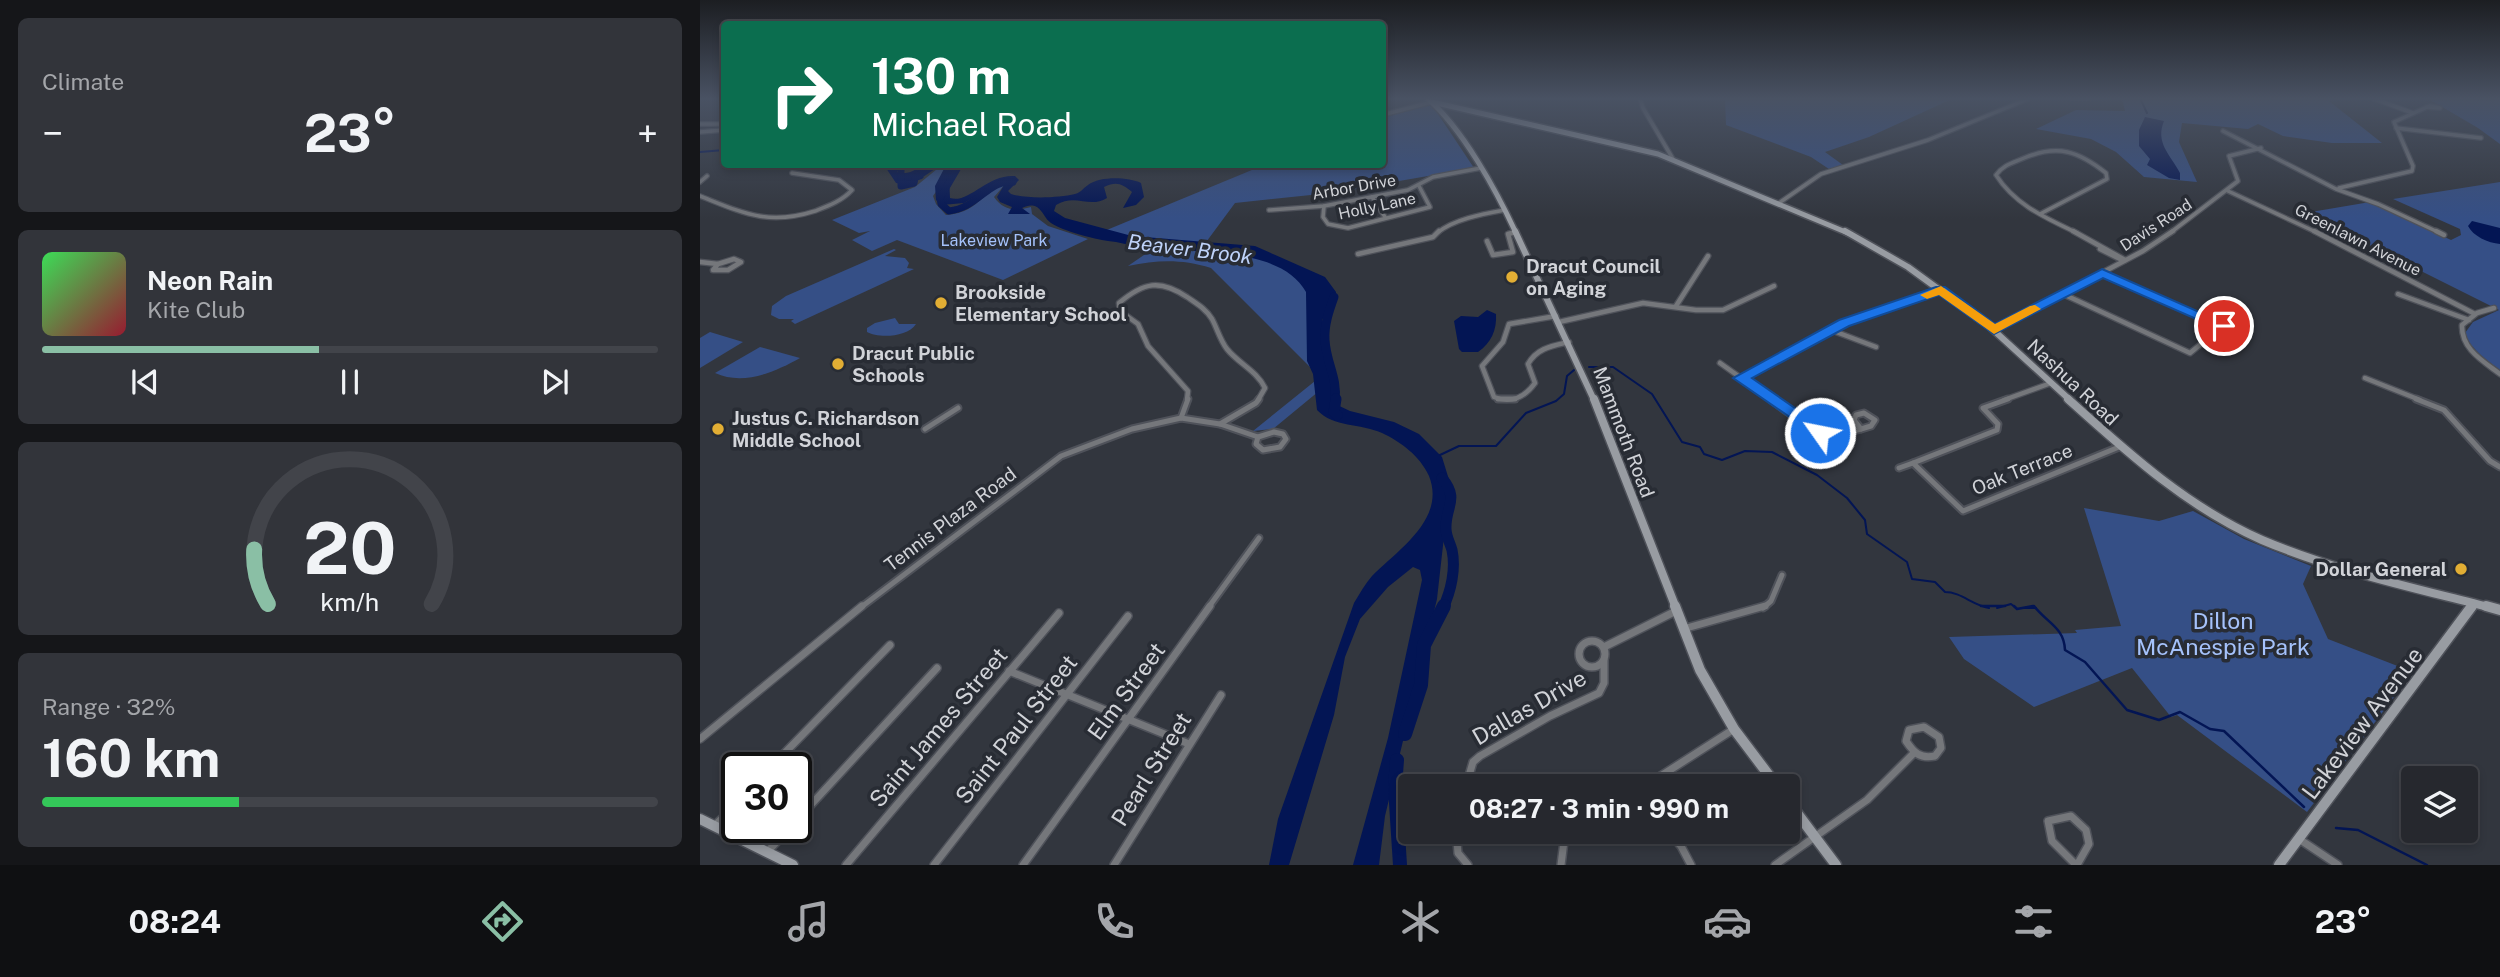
<!DOCTYPE html>
<html lang="en">
<head>
<meta charset="utf-8">
<style>
	:root { --surface:#26282e; --page:#32343a; --text:#f1f3f6; --muted:#a4a6aa; --line:#42444a; --accent:#8abfa5 }
	body { margin:0; font-family:"Public Sans",sans-serif; background:var(--page); color:var(--text); height:100vh; display:flex; flex-direction:column; font-size:26px; white-space:nowrap }
	* { box-sizing:border-box; margin:0 }
	p { font-size:23px; color:var(--muted) }
	.icon { flex:none; width:38px; height:38px; fill:none; stroke:currentColor; stroke-width:2; stroke-linecap:round; stroke-linejoin:round }
	.map { position:relative; flex:1; overflow:hidden }
	.sheet { display:flex; flex-direction:column; gap:18px; padding:18px; background:#151619; width:700px }
	.sheet>* { flex:none }
	.top-card { position:absolute; left:21px; top:21px; width:665px; height:147px; border-radius:7px; box-shadow:0 4px 10px #0003,0 0 0 2px var(--line); background:#0b6e4f; color:#fff; overflow:hidden }
	.fabs { position:absolute; left:1701px; top:766px; display:grid; gap:14px }
	.fabs a { display:grid; place-items:center; width:77px; height:77px; border-radius:7px; background:var(--surface); box-shadow:0 4px 10px #0003,0 0 0 2px var(--line); font-size:35px }
	.speed { position:absolute; left:21px; top:752px; display:flex; gap:14px; font-size:35px; font-weight:700; text-align:center }
	.speed>* { display:grid; place-content:center; width:91px; height:91px; border-radius:50%; background:var(--surface); box-shadow:0 4px 10px #0003,0 0 0 2px var(--line); line-height:1 }
	.speed .limit { border:4px solid #111; border-radius:10px; background:#fff; color:#111 }
	.pin { position:absolute; display:grid; place-items:center; width:60px; height:60px; color:#fff; margin:-30px; border:4px solid #fff; border-radius:50%; box-shadow:0 2px 7px #0007 }
	.me { position:absolute; width:77px; margin:-38px; rotate:303deg; stroke-linejoin:round; filter:drop-shadow(0 0 5px #0008) }
	.turn { display:flex; align-items:center; gap:24px; height:147px; padding:0 35px; font-size:32px }
	.turn .icon { width:91px; height:91px; stroke-width:2.5 }
	.turn b { display:block; font-size:49px; line-height:60px }
	.big { font-size:52px; font-weight:700; line-height:1.1 }
	.sheet .card { flex:1; display:flex; flex-direction:column; justify-content:center; gap:10px; min-width:0; padding:0 24px; border-radius:10px; background:var(--page) }
	.sheet .dial { align-items:center; gap:0 }
	.dial svg { height:182px; overflow:visible; fill:none; stroke:var(--line); stroke-width:7; stroke-linecap:round; text-anchor:middle }
	.dial text { fill:var(--text); stroke:none }
	.song { display:flex; align-items:center; gap:21px }
	.cover { width:84px; height:84px; border-radius:10px; background:linear-gradient(135deg,hsl(130 70% 55%),hsl(350 70% 35%)) }
	.played { height:7px; border-radius:4px; background:linear-gradient(90deg,var(--accent) 45%,var(--line) 45%) }
	.keys { display:flex; justify-content:space-around; direction:ltr }
	.heat { display:flex; justify-content:space-between; align-items:center; font-size:38px; direction:ltr }
	.charge { height:10px; border-radius:5px; background:linear-gradient(90deg,#34c759 32%,var(--line) 0) }
	.trip { position:absolute; left:698px; top:774px; width:402px; height:70px; border-radius:7px; background:var(--surface); box-shadow:0 4px 10px #0003,0 0 0 2px var(--line); font-weight:700; line-height:70px; text-align:center }
	.tab-bar { display:flex; height:112px; justify-content:space-around; align-items:center; background:#0f1012; color:var(--muted) }
	.tab-bar .icon { width:49px; height:49px }
	.tab-bar .active { color:var(--accent) }
	.tab-bar b { font-size:32px; color:var(--text) }
	main { display:flex; flex:1; min-height:0 }
	.map>svg:first-child { display:block }
	.green { fill:#354f86 }
	.water { fill:#031554 }
	.lines { fill:none; stroke-linecap:round; stroke-linejoin:round }
	.stream-far1 { stroke:#031554; stroke-width:2 }
	.stream { stroke:#031554; stroke-width:2.5 }
	.river-far3 { stroke:#031554; stroke-width:7 }
	.river-far2 { stroke:#031554; stroke-width:9 }
	.river-far1 { stroke:#031554; stroke-width:11 }
	.river { stroke:#031554; stroke-width:14 }
	.street-far3-casing { stroke:#4f525a; stroke-width:6 }
	.street-far2-casing { stroke:#4f525a; stroke-width:7 }
	.street-far1-casing { stroke:#4f525a; stroke-width:9 }
	.street-casing { stroke:#4f525a; stroke-width:10 }
	.secondary-far3-casing { stroke:#4f525a; stroke-width:8 }
	.secondary-far2-casing { stroke:#4f525a; stroke-width:9 }
	.secondary-far1-casing { stroke:#4f525a; stroke-width:11 }
	.secondary-casing { stroke:#4f525a; stroke-width:13 }
	.street-far3 { stroke:#75777b; stroke-width:3.5 }
	.street-far2 { stroke:#75777b; stroke-width:4.5 }
	.street-far1 { stroke:#75777b; stroke-width:5 }
	.street { stroke:#75777b; stroke-width:7 }
	.secondary-far3 { stroke:#989ca2; stroke-width:5 }
	.secondary-far2 { stroke:#989ca2; stroke-width:6 }
	.secondary-far1 { stroke:#989ca2; stroke-width:8 }
	.secondary { stroke:#989ca2; stroke-width:10 }
	.route { fill:#1a73e8; stroke:#114b97; stroke-width:2 }
	.slow { fill:#f59e0b }
	.poi-dot { fill:#e2ae34; stroke:#282c34; stroke-width:2.5 }
	.labels { text-anchor:middle; dominant-baseline:central; stroke-width:7; stroke-linejoin:round; paint-order:stroke }
	.far-street-label { font-size:16px; fill:#d1d3d8; stroke:#282c34 }
	.far-park-label { font-size:16px; fill:#a5c2fb; stroke:#282c34 }
	.poi-label { font-size:19px; font-weight:bold; fill:#d1d3d8; stroke:#282c34; text-anchor:start }
	.street-label { font-size:19px; fill:#d1d3d8; stroke:#282c34 }
	.water-label { font-size:21px; font-style:italic; fill:#bed2f9; stroke:#282c34 }
	.near-park-label { font-size:23px; fill:#a5c2fb; stroke:#282c34 }
	.near-street-label { font-size:23px; fill:#d1d3d8; stroke:#282c34 }
</style>
</head>
<body>
<main>
<section class="sheet">
<div class="card"><p>Climate</p>
<div class="heat"><a>−</a><b class="big">23°</b><a>+</a></div>
</div>
<div class="card">
<div class="song"><i class="cover"></i><div><b>Neon Rain</b><p>Kite Club</p></div></div>
<div class="played"></div>
<div class="keys"><svg class="icon" aria-label="previous" viewBox="0 0 24 24"><path d="M18 5L8 12l10 7zM5 5v14"/></svg><svg class="icon" aria-label="pause" viewBox="0 0 24 24"><path d="M8 5v14M16 5v14"/></svg><svg class="icon" aria-label="next" viewBox="0 0 24 24"><path d="M6 5l10 7-10 7zM19 5v14"/></svg></div>
</div>
<div class="card dial"><svg viewBox="0 0 100 80">
<path d="M14 69A42 42 0 1 1 86 69"/>
<path d="M14 69A42 42 0 0 1 8 45" stroke="#8abfa5"/>
<text x="50" y="56" font-size="32" font-weight="700">20</text>
<text x="50" y="72" font-size="11">km/h</text>
</svg></div>
<div class="card"><p>Range · 32%</p><b class="big">160 km</b><div class="charge"></div></div>
</section>
<div class="map">
<svg width="1800" height="865" viewBox="0 0 1800 865">
	<rect width="100%" height="100%" fill="#32363e"/>
	<g class="green">
		<polygon points="1025,98 1254,98 1169,137 1125,152 1143,165 1129,169 1111,157 1026,125"/>
		<polygon points="1422,98 1638,98 1629,101 1682,143 1632,143 1583,136 1558,124 1548,129 1482,123 1479,142 1497,182 1444,177 1416,152 1391,139 1336,129 1376,110 1425,111"/>
		<polygon points="1727,98 1800,98 1800,144 1778,128"/>
		<polygon points="729,105 736,111 774,168 630,193 535,203 501,249 397,234 564,165 682,164 683,118"/>
		<path d="M242,165H255L233,196L236,204L246,215C283,212 284,186 307,182L294,197C304,211 315,211 331,207L332,214L348,226L388,239L303,280L197,240L172,251L152,240L170,231L159,233L132,220L215,187Z"/>
		<path d="M1800,182V370C1787,360 1770,349 1765,333L1773,322L1799,310L1605,213L1670,202L1751,240L1761,235L1760,229L1693,199Z"/>
		<path d="M457,246L549,255L587,267L624,292L617,331L630,382L573,429L553,431L620,377L511,268C481,259 458,260 428,266Z"/>
		<polygon points="194,249 196,250 185,256 205,258 209,263 207,268 214,269 95,324 91,321 94,319 79,319 71,315 72,306 86,296"/>
		<path d="M195,318L199,324H216C207,338 177,338 167,332V328L175,323Z"/>
		<polygon points="10,332 43,342 0,368 0,338"/>
		<path d="M60,347L100,358C75,372 43,386 15,373Z"/>
		<polygon points="1384,508 1459,521 1493,511 1544,539 1611,566 1603,584 1628,639 1713,672 1607,812 1477,715 1471,717 1432,668 1334,707 1264,659 1249,637 1377,633 1375,630 1421,626"/>
	</g>
	<g class="water">
		<path d="M1445,117L1464,121C1455,143 1470,154 1480,173V180L1469,178L1447,165L1450,159L1439,146V130Z"/>
		<path d="M184,165H202L197,172C211,177 219,164 233,165L221,171L219,175L224,177L222,179L203,184L196,183Z"/>
		<path d="M246,165H260L249,176L250,198C269,204 287,174 315,176L319,180L308,191L311,194C327,199 358,198 375,194C382,192 382,189 388,185C400,176 428,177 441,183L444,197L436,205L423,208L432,192C422,184 417,181 404,187L407,198C389,209 376,193 356,205L354,211L365,218L432,236L555,246L625,277L636,292L635,300L622,320L623,333L630,356L633,403L650,411L694,422L719,434L742,457L750,483L737,599L685,816L679,865H653L688,738L722,580L720,570L713,567L688,587L660,619L645,657L634,715L589,865H569L578,819L654,603C660,593 665,584 672,576C699,549 746,519 729,476C720,456 701,442 682,433C660,423 634,428 617,410L613,374L607,361L606,292C580,244 486,254 440,247C429,245 419,242 408,241C394,239 363,231 351,223C345,219 343,211 337,207C331,204 327,206 322,208L330,214H308L312,207L300,202L297,197L304,185L302,181L264,203L242,205L236,200L235,186Z"/>
		<path d="M1772,221L1800,228V244C1788,243 1773,236 1768,226Z"/>
		<path d="M787,310L796,314C797,330 791,343 778,352H762L759,349L754,321L761,316L778,317Z"/>
	</g>
	<g class="lines">
		<g class="stream-far1">
			<polyline points="1440,98 1447,113"/>
			<polyline points="0,152 24,150"/>
			<path d="M889,367H913L952,394L982,442L1000,447L1004,454L1022,460L1045,451L1072,452L1117,475L1147,498L1165,520L1167,534L1207,562L1212,579L1235,582L1245,592C1261,592 1272,605 1289,608"/>
			<polyline points="740,455 759,446 796,446 826,413 856,401 864,394 867,376 874,370"/>
			<polyline points="1297,608 1311,604 1316,608"/>
			<polyline points="1323,608 1336,608"/>
		</g>
		<g class="stream">
			<polyline points="1281,606 1305,606"/>
			<polyline points="1314,606 1317,609 1333,606"/>
			<path d="M1334,606C1347,623 1364,627 1365,650L1385,662L1427,710L1459,720L1480,712L1510,729L1524,731L1604,807"/>
			<polyline points="1636,828 1658,830 1727,865"/>
		</g>
		<g class="river-far3">
			<polyline points="201,164 201,186 214,183 215,178 236,164"/>
			<path d="M260,164L240,198L241,204L249,211C278,208 289,179 313,182"/>
		</g>
		<path class="river-far2" d="M634,297C629,311 624,325 625,340C626,362 638,379 635,400"/>
		<g class="river-far1">
			<polyline points="636,399 634,412 637,415"/>
			<path d="M742,478C760,500 745,506 746,529C746,536 750,543 752,550C756,569 751,591 743,608"/>
		</g>
		<g class="river">
			<polyline points="705,734 721,685 724,645 744,606"/>
			<polyline points="697,760 695,787 700,865"/>
		</g>
		<defs>
			<g id="street-far3">
				<polyline points="940,98 943,108 973,159"/>
				<polyline points="1371,98 1389,98"/>
				<polyline points="1672,98 1713,113"/>
				<polygon points="1730,106 1740,108 1727,107"/>
				<polyline points="682,115 732,102"/>
				<polyline points="0,124 24,124"/>
				<polyline points="1696,128 1781,138"/>
				<polyline points="1523,131 1636,189 1678,204 1740,233"/>
				<polyline points="0,132 24,130"/>
				<polyline points="0,182 7,176"/>
				<polyline points="1639,188 1712,171 1713,166 1694,122 1727,107"/>
				<polyline points="1528,191 1618,233"/>
				<path d="M0,196C43,213 68,226 115,211C128,206 142,201 152,190L139,180L92,173"/>
				<polyline points="672,197 685,217"/>
				<polyline points="1079,203 1121,174 1228,140 1330,98"/>
				<polyline points="624,206 623,217 628,224 648,228 730,207 719,186"/>
				<polyline points="569,210 624,206 708,190 733,177 781,168"/>
				<path d="M1340,214L1407,179L1406,173C1378,151 1358,144 1324,158C1313,163 1303,165 1296,175C1315,205 1346,218 1377,233"/>
				<path d="M737,233C754,219 783,214 805,210"/>
				<polyline points="811,233 816,232"/>
				<polyline points="1470,233 1538,181 1529,156 1561,148"/>
			</g>
			<g id="street-far2">
				<polyline points="1373,231 1425,260"/>
				<polyline points="1614,231 1775,314"/>
				<polyline points="1736,231 1744,235"/>
				<polyline points="787,241 793,255 813,252 808,234 816,232"/>
				<polyline points="1400,249 1420,259"/>
				<polyline points="658,254 733,237 739,231"/>
				<polygon points="34,259 41,262 28,270 13,270 18,264"/>
				<polyline points="0,262 18,264"/>
				<polyline points="1363,294 1490,353 1523,326 1402,273"/>
				<polyline points="1698,294 1769,320"/>
				<polyline points="976,306 1008,256"/>
				<path d="M1794,308L1777,313L1762,325C1761,349 1783,361 1800,374"/>
				<path d="M856,316L809,324L803,342L782,366L794,397C811,404 825,397 835,383L828,364C837,348 852,346 869,342"/>
				<polyline points="859,322 943,303 996,310 1023,310 1074,286"/>
				<polyline points="1131,330 1176,347"/>
				<polyline points="1294,330 1443,251 1473,231"/>
				<polyline points="1020,363 1072,400"/>
				<polyline points="1041,378 1148,321 1241,290"/>
				<polyline points="1665,378 1720,400"/>
				<path d="M487,400L488,391L448,346L438,324L420,311L419,303C444,282 460,279 487,297C497,304 506,309 512,319C517,328 520,340 527,349C538,363 557,371 565,388L558,400"/>
				<polyline points="1304,400 1351,383"/>
			</g>
			<g id="street-far1">
				<polyline points="798,399 815,399"/>
				<path d="M1070,399C1106,424 1114,442 1161,429"/>
				<polyline points="1308,399 1283,408 1298,424 1297,430 1213,463 1263,511 1419,447"/>
				<polyline points="1716,399 1744,410 1790,461 1800,467"/>
				<polygon points="1164,413 1175,420 1171,426 1161,429 1154,420 1156,415"/>
				<polyline points="481,418 488,399"/>
				<polyline points="520,424 556,403 559,399"/>
				<polyline points="225,429 258,408"/>
				<polygon points="574,432 583,434 586,439 580,447 563,450 556,444 558,437"/>
				<polyline points="1199,468 1213,463"/>
				<polyline points="160,608 361,456 432,429 481,418 520,424 558,437"/>
				<polyline points="508,608 559,538"/>
				<polyline points="1063,608 1071,601 1082,575"/>
			</g>
			<g id="street">
				<polyline points="983,629 1065,606"/>
				<circle cx="892" cy="654" r="13"/>
				<polyline points="904,647 976,611"/>
				<polyline points="309,671 489,744"/>
				<path d="M1224,727L1239,737L1241,748L1235,756C1220,759 1214,753 1206,741L1209,730Z"/>
				<polyline points="0,739 162,606"/>
				<polyline points="70,768 190,645"/>
				<polyline points="766,786 773,762 780,756 850,716 899,693 904,683 904,660"/>
				<polyline points="945,786 1034,729"/>
				<polyline points="96,821 237,668"/>
				<polyline points="14,826 37,804"/>
				<polyline points="756,831 758,853 768,865"/>
				<polyline points="973,831 991,865"/>
				<polyline points="1599,839 1638,865"/>
				<polyline points="979,844 999,831"/>
				<polyline points="67,852 90,828"/>
				<polyline points="146,865 359,613"/>
				<polyline points="234,865 428,616"/>
				<polyline points="323,865 510,606"/>
				<polyline points="414,865 521,695"/>
				<polyline points="861,865 864,841 872,831"/>
				<polyline points="1075,865 1167,800 1214,753"/>
				<polyline points="1376,865 1352,841 1348,821 1371,816 1386,830 1389,844 1377,865"/>
			</g>
			<g id="secondary-far3">
				<path d="M727,98C763,129 796,190 816,233"/>
				<polyline points="732,102 958,154 1148,233"/>
			</g>
			<g id="secondary-far2">
				<polyline points="815,231 894,400"/>
				<polyline points="1145,231 1208,267 1289,326 1370,400"/>
			</g>
			<g id="secondary-far1">
				<polyline points="894,399 976,608"/>
				<path d="M1368,399C1428,453 1487,507 1562,540C1635,571 1715,588 1792,608"/>
				<polyline points="1771,608 1774,604"/>
			</g>
			<g id="secondary">
				<polyline points="975,606 1000,670 1034,729 1077,786"/>
				<polyline points="1786,606 1800,610"/>
				<polyline points="1088,801 1136,865"/>
				<polyline points="0,819 93,865"/>
				<polyline points="1579,865 1772,606"/>
			</g>
		</defs>
		<use href="#street-far3" class="street-far3-casing"/>
		<use href="#street-far2" class="street-far2-casing"/>
		<use href="#street-far1" class="street-far1-casing"/>
		<use href="#street" class="street-casing"/>
		<use href="#secondary-far3" class="secondary-far3-casing"/>
		<use href="#secondary-far2" class="secondary-far2-casing"/>
		<use href="#secondary-far1" class="secondary-far1-casing"/>
		<use href="#secondary" class="secondary-casing"/>
		<use href="#street-far3" class="street-far3"/>
		<use href="#street-far2" class="street-far2"/>
		<use href="#street-far1" class="street-far1"/>
		<use href="#street" class="street"/>
		<use href="#secondary-far3" class="secondary-far3"/>
		<use href="#secondary-far2" class="secondary-far2"/>
		<use href="#secondary-far1" class="secondary-far1"/>
		<use href="#secondary" class="secondary"/>
	</g>
	<linearGradient id="sky" x2="0" y2="1"><stop stop-color="#1c1e22"/><stop offset="0.45" stop-color="#495263"/><stop offset="1" stop-color="#495263" stop-opacity="0"/></linearGradient>
	<rect width="1800" height="219" fill="url(#sky)"/>
	<polygon class="route" points="1402,269 1531,326 1524,330 1519,329 1403,278 1294,334 1239,295 1149,326 1052,378 1125,429 1128,433 1125,437 1120,438 1033,378 1139,320 1236,287 1245,287 1295,324"/>
	<polygon class="slow" points="1241,286 1295,324 1330,306 1335,305 1341,309 1294,334 1239,295 1227,299 1220,295"/>
	<g class="poi-dot">
		<circle cx="812" cy="277" r="7"/>
		<circle cx="241" cy="303" r="7"/>
		<circle cx="138" cy="364" r="7"/>
		<circle cx="18" cy="429" r="7"/>
		<circle cx="1761" cy="569" r="7"/>
	</g>
	<g class="labels">
		<g class="far-street-label">
			<text transform="translate(654 187) rotate(-10)">Arbor Drive</text>
			<text transform="translate(677 206) rotate(-12)">Holly Lane</text>
			<text transform="translate(1456 225) rotate(-33)">Davis Road</text>
			<text transform="translate(1658 240) rotate(27)">Greenlawn Avenue</text>
		</g>
		<g class="far-park-label">
			<text x="294" y="240">Lakeview Park</text>
		</g>
		<g class="poi-label">
			<text x="826" y="266">Dracut Council<tspan x="826" dy="22">on Aging</tspan></text>
			<text x="255" y="292">Brookside<tspan x="255" dy="22">Elementary School</tspan></text>
			<text x="152" y="353">Dracut Public<tspan x="152" dy="22">Schools</tspan></text>
			<text x="32" y="418">Justus C. Richardson<tspan x="32" dy="22">Middle School</tspan></text>
			<text x="1747" y="569" text-anchor="end">Dollar General</text>
		</g>
		<g class="street-label">
			<text transform="translate(1373 382) rotate(43)">Nashua Road</text>
			<text transform="translate(924 432) rotate(69)">Mammoth Road</text>
			<text transform="translate(1322 469) rotate(-22)">Oak Terrace</text>
			<text transform="translate(250 519) rotate(-37)">Tennis Plaza Road</text>
		</g>
		<g class="water-label">
			<text transform="translate(490 249) rotate(7)">Beaver Brook</text>
		</g>
		<g class="near-park-label">
			<text x="1523" y="620">Dillon<tspan x="1523" dy="26">McAnespie Park</tspan></text>
		</g>
		<g class="near-street-label">
			<text transform="translate(426 691) rotate(-54)">Elm Street</text>
			<text transform="translate(829 707) rotate(-30)">Dallas Drive</text>
			<text transform="translate(1662 723) rotate(-53)">Lakeview Avenue</text>
			<text transform="translate(238 727) rotate(-50)">Saint James Street</text>
			<text transform="translate(316 729) rotate(-52)">Saint Paul Street</text>
			<text transform="translate(451 769) rotate(-58)">Pearl Street</text>
		</g>
	</g>
</svg>
<div class="fabs">
<a><svg class="icon" aria-label="layers" viewBox="0 0 24 24"><path d="M12 4l9 5-9 5-9-5zM3 14l9 5 9-5"/></svg></a>
</div>
<div class="speed"><div class="limit">30</div></div>
<div class="pin" style="left:1524px;top:326px;background:#d93025"><svg class="icon" aria-label="arrive" viewBox="0 0 24 24"><path d="M6 21V4h12l-3 4 3 4H6"/></svg></div>
<svg class="me" style="left:1120px;top:433px" viewBox="-20 -20 40 40"><circle r="17" fill="#1a73e8" stroke="#fff" stroke-width="3"/><path d="M0-11L8 9 0 5-8 9z" fill="#fff"/></svg>
<div class="trip">08:27 · 3 min · 990 m</div>
<div class="top-card">
<div class="turn"><svg class="icon" aria-label="right" viewBox="0 0 24 24"><path d="M7 20v-9h11M14 6l5 5-5 5"/></svg><div><b>130 m</b>Michael Road</div></div>
</div>
</div>
</main>
<nav class="tab-bar">
<b>08:24</b>
<svg class="icon active" aria-label="directions" viewBox="0 0 24 24"><path d="M12 3l9 9-9 9-9-9zM9 14v-3h6M13 9l2 2-2 2"/></svg>
<svg class="icon" aria-label="music" viewBox="0 0 24 24"><path d="M9 18V5l10-2v13"/><circle cx="6" cy="18" r="3"/><circle cx="16" cy="16" r="3"/></svg>
<svg class="icon" aria-label="phone" viewBox="0 0 24 24"><path d="M5 4h4l2 5-3 2q2 4 5 5l2-3 5 2v4C11 20 4 13 5 4z"/></svg>
<svg class="icon" aria-label="climate" viewBox="0 0 24 24"><path d="M12 3v18M4 7l16 10M4 17L20 7"/></svg>
<svg class="icon" aria-label="car" viewBox="0 0 24 24"><path d="M5 17H2v-5l4-1 3-4h7l3 4 3 1v5h-3M9 17h6M6 11h13"/><circle cx="7" cy="17" r="2"/><circle cx="17" cy="17" r="2"/></svg>
<svg class="icon" aria-label="filters" viewBox="0 0 24 24"><path d="M4 7h16M4 17h16"/><circle cx="9" cy="7" r="2"/><circle cx="15" cy="17" r="2"/></svg>
<b>23°</b>
</nav>
</body>
</html>
